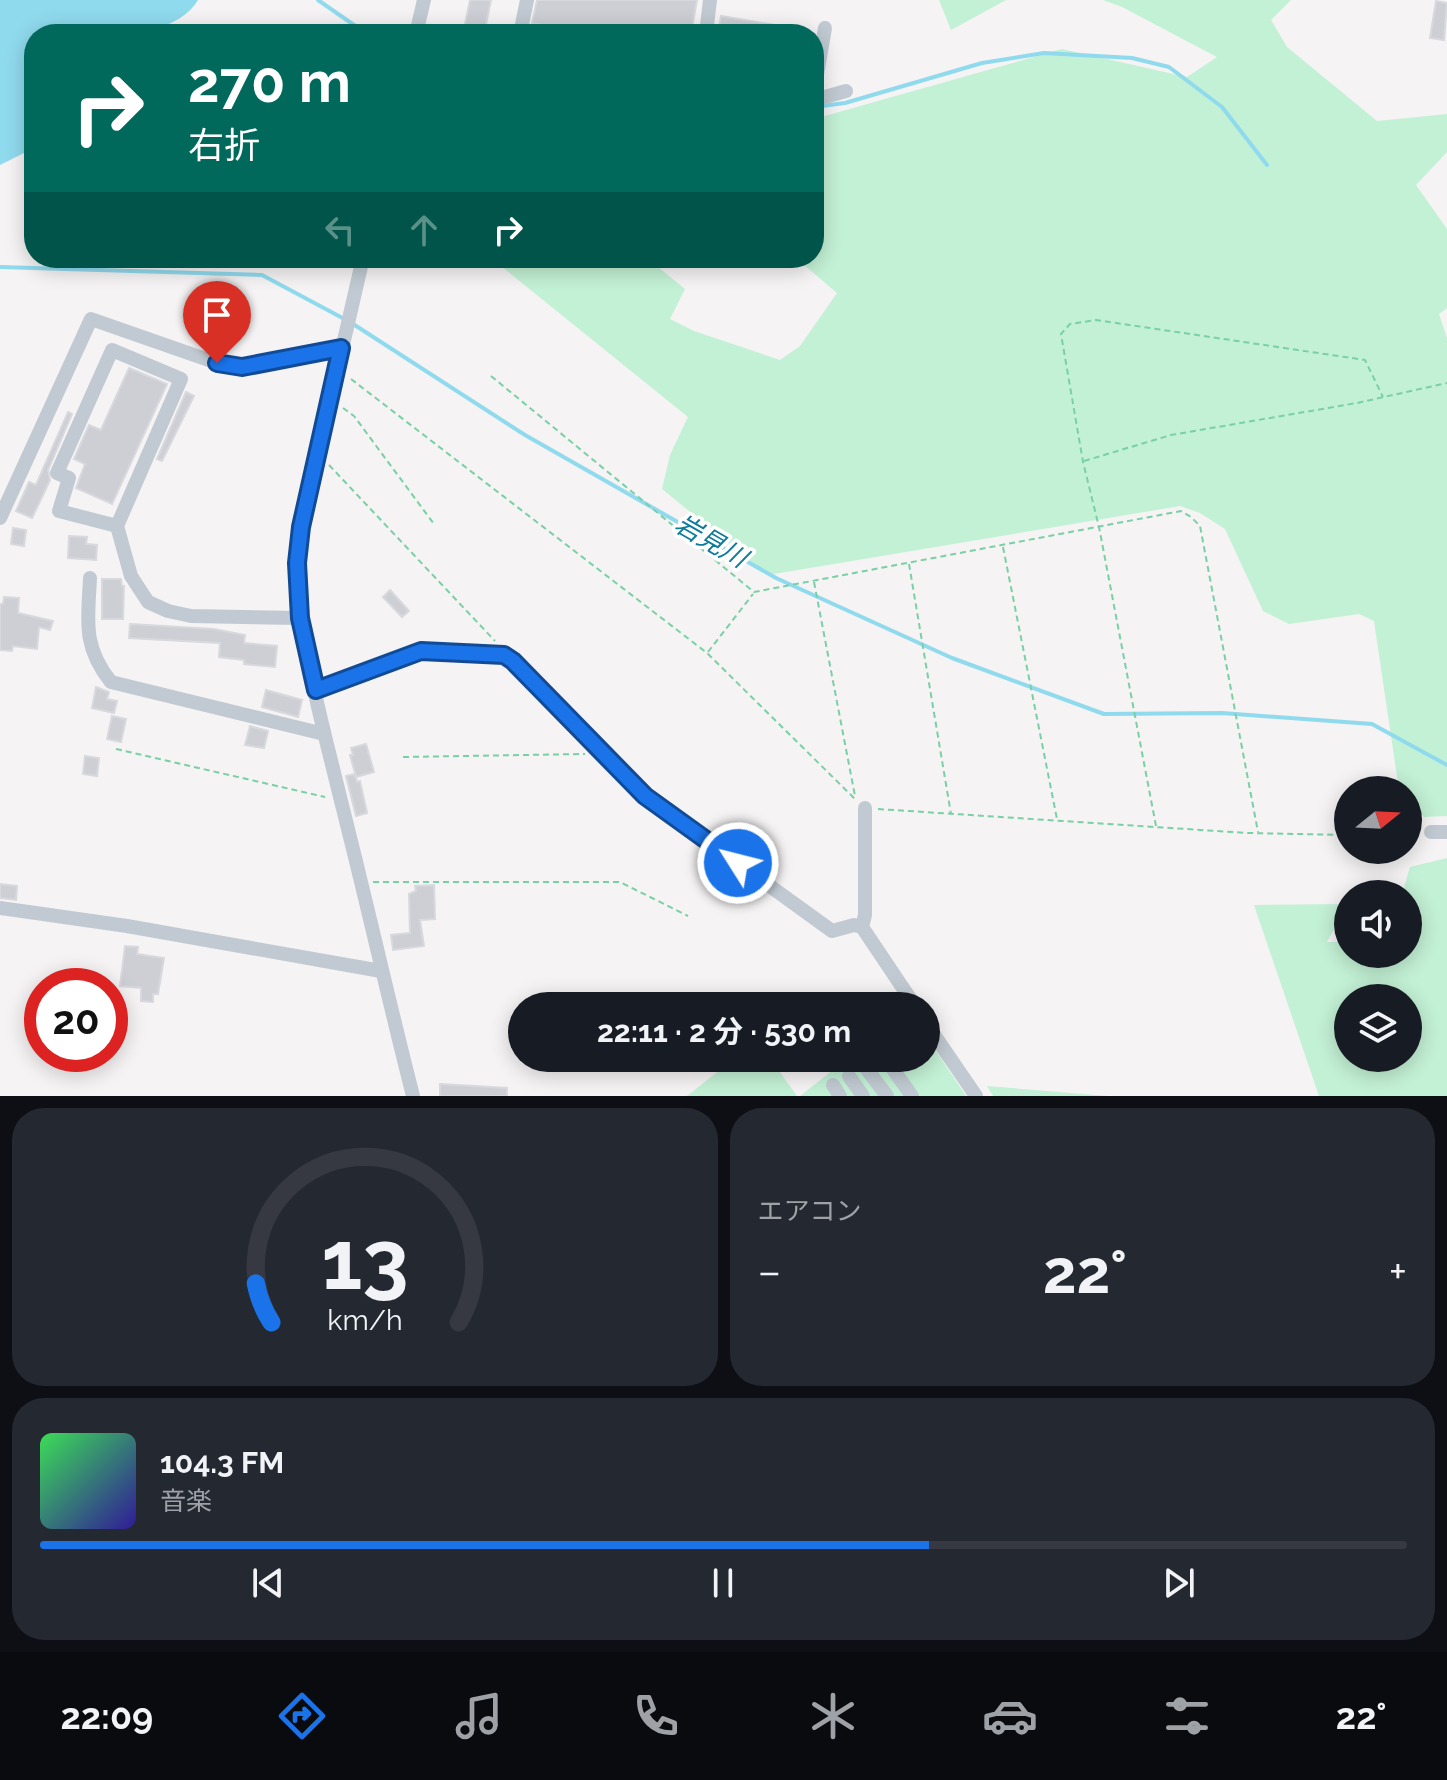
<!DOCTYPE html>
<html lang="ja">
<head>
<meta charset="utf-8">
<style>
	:root { --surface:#171b24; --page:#242831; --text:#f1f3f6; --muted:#9ea1a6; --line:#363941; --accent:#1a73e8 }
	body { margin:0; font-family:Raleway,"Noto Sans JP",sans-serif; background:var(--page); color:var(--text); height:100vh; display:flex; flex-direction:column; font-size:30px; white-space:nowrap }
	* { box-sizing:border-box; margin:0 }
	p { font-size:26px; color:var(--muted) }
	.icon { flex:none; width:44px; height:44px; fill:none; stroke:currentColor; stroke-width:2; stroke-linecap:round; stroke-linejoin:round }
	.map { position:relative; height:1096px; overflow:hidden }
	.panel { display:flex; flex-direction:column; gap:12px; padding:12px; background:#0d0f14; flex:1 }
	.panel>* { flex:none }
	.hud { position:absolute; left:24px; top:24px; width:800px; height:244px; border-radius:32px; box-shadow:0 4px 20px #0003; background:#00695c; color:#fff; overflow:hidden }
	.needle { width:52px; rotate:72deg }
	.controls { position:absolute; left:1334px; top:776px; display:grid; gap:16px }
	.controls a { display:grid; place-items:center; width:88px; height:88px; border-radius:50%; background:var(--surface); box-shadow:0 4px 20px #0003; font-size:40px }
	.speed { position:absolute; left:24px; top:968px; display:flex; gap:16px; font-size:40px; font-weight:700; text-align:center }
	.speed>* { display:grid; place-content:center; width:104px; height:104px; border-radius:50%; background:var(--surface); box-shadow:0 4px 20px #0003; line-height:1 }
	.speed .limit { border:12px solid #d22; background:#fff; color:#111 }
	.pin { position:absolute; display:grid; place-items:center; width:68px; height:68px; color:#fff; margin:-82px -34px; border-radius:50% 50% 50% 0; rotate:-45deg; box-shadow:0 0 8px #0007 }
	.pin .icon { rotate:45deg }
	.me { position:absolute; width:88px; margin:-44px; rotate:306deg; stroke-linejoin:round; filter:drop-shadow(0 0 6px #0008) }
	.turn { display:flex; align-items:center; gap:28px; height:168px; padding:0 32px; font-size:36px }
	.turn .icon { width:104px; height:104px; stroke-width:2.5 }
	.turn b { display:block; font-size:56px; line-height:68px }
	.lanes { display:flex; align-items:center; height:76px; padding:0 32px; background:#0003; justify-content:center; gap:40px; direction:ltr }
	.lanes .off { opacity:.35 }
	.big { font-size:60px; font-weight:700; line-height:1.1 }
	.panel .card { flex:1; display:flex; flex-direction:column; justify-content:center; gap:12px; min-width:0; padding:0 28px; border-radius:32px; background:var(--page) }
	.panel .dial { align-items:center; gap:0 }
	.dial svg { height:208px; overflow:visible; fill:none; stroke:var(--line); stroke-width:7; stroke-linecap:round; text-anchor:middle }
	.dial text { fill:var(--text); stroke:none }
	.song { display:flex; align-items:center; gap:24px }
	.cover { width:96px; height:96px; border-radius:12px; background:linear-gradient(135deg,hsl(130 70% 55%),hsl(250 70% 35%)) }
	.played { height:8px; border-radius:4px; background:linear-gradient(90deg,var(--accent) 65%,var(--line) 65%) }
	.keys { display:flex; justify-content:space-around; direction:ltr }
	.heat { display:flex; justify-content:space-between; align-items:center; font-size:44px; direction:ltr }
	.panel .tiles { flex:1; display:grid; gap:12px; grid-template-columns:1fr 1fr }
	.card:last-child { grid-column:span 2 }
	.trip { position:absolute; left:508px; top:992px; width:432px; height:80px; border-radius:40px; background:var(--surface); box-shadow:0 4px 20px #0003; font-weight:700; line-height:80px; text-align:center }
	.tab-bar { display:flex; height:128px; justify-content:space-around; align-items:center; background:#090b0e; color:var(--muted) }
	.tab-bar .icon { width:56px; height:56px }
	.tab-bar .on { color:var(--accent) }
	.tab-bar b { font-size:36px; color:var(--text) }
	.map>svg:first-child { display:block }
	.green { fill:#c3f1d5; fill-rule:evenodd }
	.water { fill:#90daee }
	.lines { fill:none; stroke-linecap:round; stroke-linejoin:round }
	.stream { stroke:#90daee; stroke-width:4 }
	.building { fill:#cdcfd5; stroke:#d7d9de; stroke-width:2 }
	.path { stroke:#7ad0a6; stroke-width:2; stroke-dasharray:6 4; stroke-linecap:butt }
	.minor { stroke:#c1cad2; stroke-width:14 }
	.route-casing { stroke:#114b97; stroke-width:20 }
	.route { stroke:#1a73e8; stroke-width:14 }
	.labels { text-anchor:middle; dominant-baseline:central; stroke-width:7; stroke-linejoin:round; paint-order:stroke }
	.water-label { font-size:26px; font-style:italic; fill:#0c7c9b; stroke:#fff }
</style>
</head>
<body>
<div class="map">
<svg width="1447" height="1096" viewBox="0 0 1447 1096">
	<rect width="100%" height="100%" fill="#f5f3f3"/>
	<g class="green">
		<polygon points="939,0 1006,0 951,30"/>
		<polygon points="1103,0 1291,0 1271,20 1287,47 1377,121 1447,114 1447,152 1416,185 1447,229 1447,308 1439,314 1447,338 1447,816 1424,817 1408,803 1408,790 1399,790 1374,621 1359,614 1289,624 1263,611 1225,529 1200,513 1180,506 768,575 662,489 670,455 688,417 491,258 647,258 685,289 670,319 694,331 780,360 800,346 837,293 796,258 814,258 814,119 1062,49 1187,77 1217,57 1122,7"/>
		<path d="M1447,858V1096H1319L1254,905L1348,904L1327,942H1348V954H1408V894H1402L1410,867ZM1408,998V1058H1348V998Z"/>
		<polygon points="926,1036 966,1096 800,1096 848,1058 926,1058"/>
		<polygon points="735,1058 770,1058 797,1096 687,1096"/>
		<polygon points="987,1086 1108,1096 993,1096"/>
	</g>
	<path class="water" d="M0,0H198C170,46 81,34 34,34V148L0,165Z"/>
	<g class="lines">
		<g class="stream">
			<polyline points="318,0 367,34"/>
			<polyline points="814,107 845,103 982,63 1044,53 1132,58 1169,67 1222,107 1267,165"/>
			<polyline points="0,267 262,275 350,322 525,435 776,578 952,658 1104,714 1222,713 1372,724 1447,765"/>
		</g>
	</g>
	<g class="building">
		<polygon points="470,0 491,0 484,34 463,34"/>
		<polygon points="537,0 697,0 691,34 596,34 532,23"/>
		<polygon points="1436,1 1447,3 1444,40 1430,38"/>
		<polygon points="721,16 799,29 799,34 718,34"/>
		<polygon points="129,368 167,384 112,504 76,488 85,464 74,459 89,425 101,430"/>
		<polygon points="186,392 194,396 162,461 157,459"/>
		<polygon points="68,412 72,414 48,470 50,480 32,518 16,511 29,482 36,485"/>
		<polygon points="13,528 26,530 24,546 11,544"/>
		<polygon points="69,536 87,537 86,544 97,545 96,560 68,558"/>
		<polygon points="102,579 121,579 122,586 124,586 123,619 102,619"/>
		<polygon points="390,590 409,611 402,617 383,597"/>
		<polygon points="4,597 19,598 18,613 53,621 50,630 39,627 37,649 13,646 12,651 0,650 0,604 3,604"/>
		<polygon points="130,624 214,629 245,635 244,643 277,646 275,667 244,664 244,660 219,657 220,643 129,638"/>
		<polygon points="96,687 109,692 107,699 117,701 114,713 92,708"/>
		<polygon points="266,690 302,700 298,717 262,707"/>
		<polygon points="112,716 126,719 121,742 107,739"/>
		<polygon points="250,726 268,731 264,748 245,745"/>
		<polygon points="366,744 374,772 356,777 350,755 353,755 351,748"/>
		<polygon points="85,756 99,758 97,776 83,774"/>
		<polygon points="355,774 357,782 360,781 367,813 356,816 346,776"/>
		<polygon points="0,884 17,886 16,900 0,898"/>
		<polygon points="434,885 435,919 420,920 424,946 393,950 391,935 410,933 409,894 416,891 415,886"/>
		<polygon points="125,946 138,947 137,954 164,958 158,994 153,994 153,1002 141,1001 141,988 120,986"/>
		<polygon points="440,1084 507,1088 507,1096 440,1096"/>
	</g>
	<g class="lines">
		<g class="path">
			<polyline points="491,376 754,592 1181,511 1191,517 1200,526 1258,832"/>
			<polyline points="351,379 707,653 855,799"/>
			<polyline points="343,408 354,416 434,524"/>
			<polyline points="1084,461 1171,435 1357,403 1447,383"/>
			<polyline points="329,465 495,641"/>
			<polyline points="1003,547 1057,819"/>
			<polyline points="909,564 951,814"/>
			<polyline points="814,582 855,796"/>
			<polyline points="708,652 753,594"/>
			<polyline points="116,749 325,797"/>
			<polyline points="403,757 585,754"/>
			<polyline points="878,809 1247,833 1348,835"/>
			<polyline points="1156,826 1099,527 1083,462 1061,334 1070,324 1096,320 1365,360 1383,397"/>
			<polyline points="1408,836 1418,834"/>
			<polyline points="373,882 620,882 688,916"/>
		</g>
		<g class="minor">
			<polyline points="416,34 424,0"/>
			<polyline points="520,34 527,0"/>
			<polyline points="706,34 710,0"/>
			<polyline points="814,92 825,28"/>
			<polyline points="814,100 846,91"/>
			<path d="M363,258L301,527C290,618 320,713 341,801C366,899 388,998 413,1096"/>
			<polyline points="0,518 91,319 217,363 242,367 341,348"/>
			<polyline points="117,526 59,511 69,478 57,473 112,350 181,379 117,526 131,576 148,602 168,611 191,616 300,618"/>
			<path d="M90,578C88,620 82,646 111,682L324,734"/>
			<polyline points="316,690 421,651 504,655 513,661 645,796 832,931 854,925 862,927 915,1006"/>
			<polyline points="1431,832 1447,832"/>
			<polyline points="0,908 127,926 381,971"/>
			<polyline points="862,927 865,915 865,808"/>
			<polyline points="926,1023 976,1096"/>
			<polyline points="885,1058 912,1096"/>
			<polyline points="863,1064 887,1096"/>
			<polyline points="849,1076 863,1096"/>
			<polyline points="833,1085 840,1096"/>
		</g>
	</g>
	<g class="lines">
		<defs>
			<polyline id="route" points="217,363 242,367 341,348 301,527 297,563 300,618 316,690 421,651 504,655 513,661 645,796 738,863"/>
		</defs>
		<use href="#route" class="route-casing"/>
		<use href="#route" class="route"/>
	</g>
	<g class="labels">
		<g class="water-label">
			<text transform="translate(711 541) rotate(30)">岩見川</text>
		</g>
	</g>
</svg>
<div class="controls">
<a><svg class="needle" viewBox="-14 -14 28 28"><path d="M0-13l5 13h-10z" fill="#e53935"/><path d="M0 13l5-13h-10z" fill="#9ea1a6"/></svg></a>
<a><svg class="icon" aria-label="sound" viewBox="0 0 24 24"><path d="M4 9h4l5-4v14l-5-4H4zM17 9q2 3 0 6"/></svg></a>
<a><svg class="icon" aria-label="layers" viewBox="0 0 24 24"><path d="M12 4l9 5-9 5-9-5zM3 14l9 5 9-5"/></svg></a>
</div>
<div class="speed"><div class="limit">20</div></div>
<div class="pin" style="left:217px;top:363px;background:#d93025"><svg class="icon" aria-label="arrive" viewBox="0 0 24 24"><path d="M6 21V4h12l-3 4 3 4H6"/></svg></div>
<svg class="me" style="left:738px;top:863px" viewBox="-20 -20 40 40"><circle r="17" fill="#1a73e8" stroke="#fff" stroke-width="3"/><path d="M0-11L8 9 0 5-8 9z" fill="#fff"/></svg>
<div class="trip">22:11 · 2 分 · 530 m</div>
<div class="hud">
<div class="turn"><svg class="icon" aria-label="right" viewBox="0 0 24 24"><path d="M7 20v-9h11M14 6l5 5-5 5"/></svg><div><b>270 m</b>右折</div></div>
<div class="lanes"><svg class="icon off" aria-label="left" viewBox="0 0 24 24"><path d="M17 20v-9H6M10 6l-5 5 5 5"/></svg><svg class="icon off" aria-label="ahead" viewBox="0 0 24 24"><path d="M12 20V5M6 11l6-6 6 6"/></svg><svg class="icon" aria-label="right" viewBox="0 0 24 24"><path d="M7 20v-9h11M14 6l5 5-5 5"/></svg></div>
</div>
</div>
<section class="panel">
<div class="tiles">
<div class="card dial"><svg viewBox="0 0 100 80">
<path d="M14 69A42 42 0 1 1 86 69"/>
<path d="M14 69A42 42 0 0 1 8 54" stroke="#1a73e8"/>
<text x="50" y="56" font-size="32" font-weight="700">13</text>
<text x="50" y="72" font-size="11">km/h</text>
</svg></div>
<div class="card"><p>エアコン</p>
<div class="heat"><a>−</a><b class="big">22°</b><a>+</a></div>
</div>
<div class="card">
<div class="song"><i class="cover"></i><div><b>104.3 FM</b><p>音楽</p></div></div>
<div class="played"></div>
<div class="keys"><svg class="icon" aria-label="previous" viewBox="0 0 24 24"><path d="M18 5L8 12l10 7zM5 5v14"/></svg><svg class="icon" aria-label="pause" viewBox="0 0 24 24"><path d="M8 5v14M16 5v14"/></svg><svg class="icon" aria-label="next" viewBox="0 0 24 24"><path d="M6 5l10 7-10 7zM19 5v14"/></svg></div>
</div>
</div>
</section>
<nav class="tab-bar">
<b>22:09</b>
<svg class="icon on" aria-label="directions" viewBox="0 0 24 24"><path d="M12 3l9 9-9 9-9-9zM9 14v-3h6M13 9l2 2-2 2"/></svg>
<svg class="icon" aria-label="music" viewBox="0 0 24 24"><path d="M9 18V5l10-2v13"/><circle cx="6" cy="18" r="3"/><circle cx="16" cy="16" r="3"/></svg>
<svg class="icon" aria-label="phone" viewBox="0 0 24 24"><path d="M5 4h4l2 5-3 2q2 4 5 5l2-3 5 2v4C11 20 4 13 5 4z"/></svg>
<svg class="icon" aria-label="climate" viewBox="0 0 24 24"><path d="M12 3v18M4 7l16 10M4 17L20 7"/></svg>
<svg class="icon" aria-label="car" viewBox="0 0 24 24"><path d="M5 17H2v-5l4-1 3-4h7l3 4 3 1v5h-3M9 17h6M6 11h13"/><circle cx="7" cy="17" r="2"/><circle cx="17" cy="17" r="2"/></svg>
<svg class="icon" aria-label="filters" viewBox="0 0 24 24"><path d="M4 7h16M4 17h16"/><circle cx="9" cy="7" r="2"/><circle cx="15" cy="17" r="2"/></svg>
<b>22°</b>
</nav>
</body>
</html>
